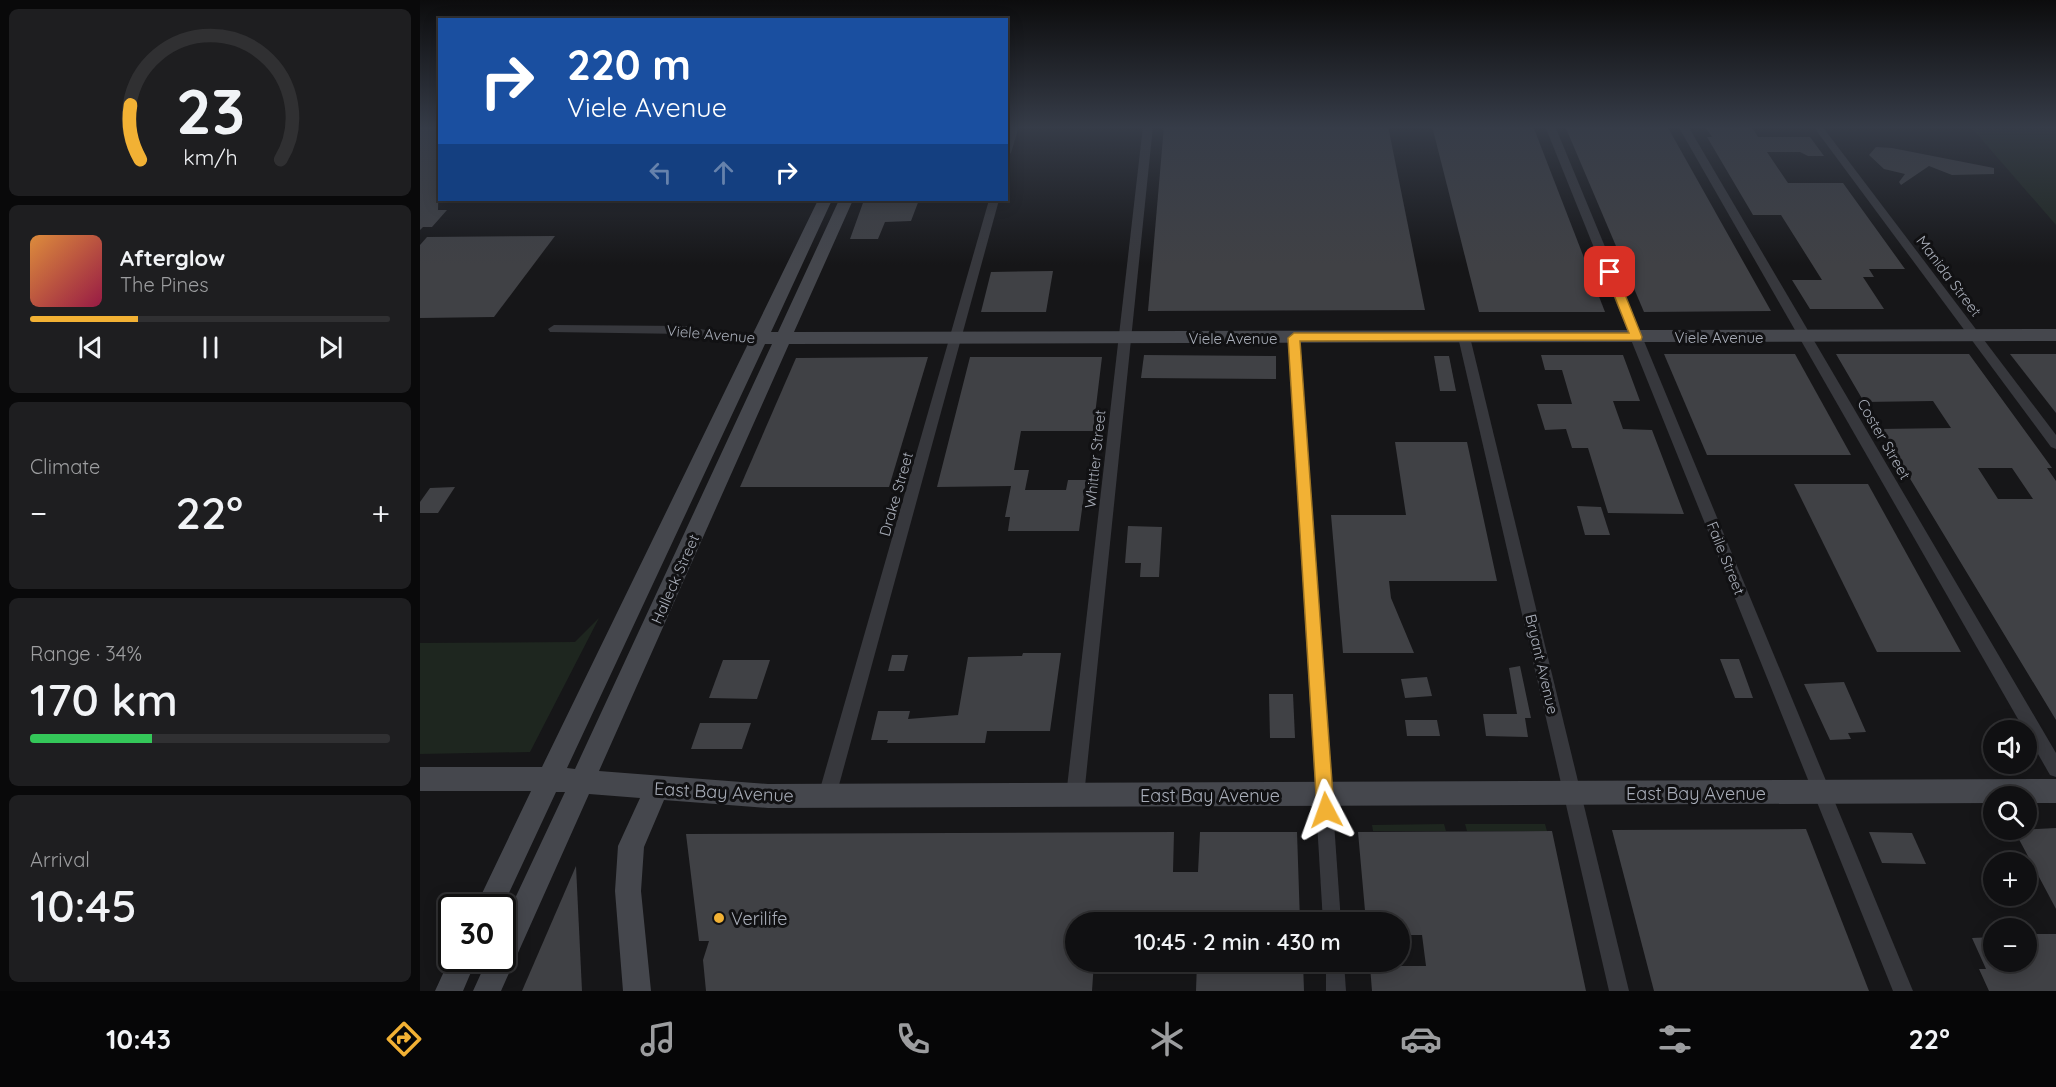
<!DOCTYPE html>
<html lang="en">
<head>
<meta charset="utf-8">
<style>
	:root { --surface:#101012; --page:#1e1e20; --text:#f1f3f6; --muted:#9c9d9f; --line:#303032; --accent:#f2b134 }
	body { margin:0; font-family:Quicksand,sans-serif; background:var(--page); color:var(--text); height:100vh; display:flex; flex-direction:column; font-size:22px; white-space:nowrap }
	* { box-sizing:border-box; margin:0 }
	p { font-size:20px; color:var(--muted) }
	.icon { flex:none; width:33px; height:33px; fill:none; stroke:currentColor; stroke-width:2; stroke-linecap:round; stroke-linejoin:round }
	.map { position:relative; flex:1; overflow:hidden }
	.side { display:flex; flex-direction:column; gap:9px; padding:9px; background:#09090a; width:420px }
	.side>* { flex:none }
	.hud { position:absolute; left:18px; top:18px; width:570px; height:183px; border-radius:0px; box-shadow:0 3px 15px #0003,0 0 0 2px var(--line); background:#1a4fa0; color:#fff; overflow:hidden }
	.buttons { position:absolute; left:1563px; top:720px; display:grid; gap:12px }
	.buttons a { display:grid; place-items:center; width:54px; height:54px; border-radius:50%; background:var(--surface); box-shadow:0 3px 15px #0003,0 0 0 2px var(--line); font-size:30px }
	.speed { position:absolute; left:18px; top:894px; display:flex; gap:12px; font-size:30px; font-weight:700; text-align:center }
	.speed>* { display:grid; place-content:center; width:78px; height:78px; border-radius:50%; background:var(--surface); box-shadow:0 3px 15px #0003,0 0 0 2px var(--line); line-height:1 }
	.speed .limit { border:3px solid #111; border-radius:9px; background:#fff; color:#111 }
	.pin { position:absolute; display:grid; place-items:center; width:51px; height:51px; color:#fff; margin:-26px; border-radius:12px; box-shadow:0 3px 9px #0006 }
	.me { position:absolute; width:66px; margin:-33px; rotate:356deg; stroke-linejoin:round; filter:drop-shadow(0 0 4px #0008) }
	.turn { display:flex; align-items:center; gap:21px; height:126px; padding:0 30px; font-size:27px }
	.turn .icon { width:78px; height:78px; stroke-width:2.5 }
	.turn b { display:block; font-size:42px; line-height:51px }
	.lanes { display:flex; align-items:center; height:57px; padding:0 30px; background:#0003; justify-content:center; gap:30px; direction:ltr }
	.lanes .off { opacity:.35 }
	.big { font-size:45px; font-weight:600; line-height:1.1 }
	.side .card { flex:1; display:flex; flex-direction:column; justify-content:center; gap:9px; min-width:0; padding:0 21px; border-radius:9px; background:var(--page) }
	.side .dial { align-items:center; gap:0 }
	.dial svg { height:156px; overflow:visible; fill:none; stroke:var(--line); stroke-width:7; stroke-linecap:round; text-anchor:middle }
	.dial text { fill:var(--text); stroke:none }
	.song { display:flex; align-items:center; gap:18px }
	.cover { width:72px; height:72px; border-radius:9px; background:linear-gradient(135deg,hsl(30 70% 55%),hsl(340 70% 35%)) }
	.played { height:6px; border-radius:3px; background:linear-gradient(90deg,var(--accent) 30%,var(--line) 30%) }
	.keys { display:flex; justify-content:space-around; direction:ltr }
	.heat { display:flex; justify-content:space-between; align-items:center; font-size:33px; direction:ltr }
	.charge { height:9px; border-radius:4px; background:linear-gradient(90deg,#34c759 34%,var(--line) 0) }
	.trip { position:absolute; left:645px; top:912px; width:345px; height:60px; border-radius:30px; background:var(--surface); box-shadow:0 3px 15px #0003,0 0 0 2px var(--line); font-weight:600; line-height:60px; text-align:center }
	.tab-bar { display:flex; height:96px; justify-content:space-around; align-items:center; background:#060607; color:var(--muted) }
	.tab-bar .icon { width:42px; height:42px }
	.tab-bar .current { color:var(--accent) }
	.tab-bar b { font-size:27px; color:var(--text) }
	main { display:flex; flex:1; min-height:0 }
	.map>svg:first-child { display:block }
	.green { fill:#1e261f }
	.building { fill:#404145; fill-rule:evenodd }
	.lines { fill:none; stroke-linecap:round; stroke-linejoin:round }
	.street { fill:#37383d; fill-rule:evenodd }
	.secondary { fill:#45474d; fill-rule:evenodd }
	.route { fill:#f2b134; stroke:#9d7322; stroke-width:1.5 }
	.poi-dot { fill:#f2b134; stroke:#111113; stroke-width:2 }
	.labels { text-anchor:middle; dominant-baseline:central; stroke-width:6; stroke-linejoin:round; paint-order:stroke }
	.street-label { font-size:15px; fill:#a8adb8; stroke:#111113 }
	.near-street-label { font-size:18px; fill:#a8adb8; stroke:#111113 }
	.near-poi-label { font-size:18px; fill:#a8adb8; stroke:#111113; text-anchor:start }
</style>
</head>
<body>
<main>
<section class="side">
<div class="card dial"><svg viewBox="0 0 100 80">
<path d="M14 69A42 42 0 1 1 86 69"/>
<path d="M14 69A42 42 0 0 1 9 41" stroke="#f2b134"/>
<text x="50" y="56" font-size="32" font-weight="700">23</text>
<text x="50" y="72" font-size="11">km/h</text>
</svg></div>
<div class="card">
<div class="song"><i class="cover"></i><div><b>Afterglow</b><p>The Pines</p></div></div>
<div class="played"></div>
<div class="keys"><svg class="icon" aria-label="previous" viewBox="0 0 24 24"><path d="M18 5L8 12l10 7zM5 5v14"/></svg><svg class="icon" aria-label="pause" viewBox="0 0 24 24"><path d="M8 5v14M16 5v14"/></svg><svg class="icon" aria-label="next" viewBox="0 0 24 24"><path d="M6 5l10 7-10 7zM19 5v14"/></svg></div>
</div>
<div class="card"><p>Climate</p>
<div class="heat"><a>−</a><b class="big">22°</b><a>+</a></div>
</div>
<div class="card"><p>Range · 34%</p><b class="big">170 km</b><div class="charge"></div></div>
<div class="card"><p>Arrival</p><b class="big">10:45</b></div>
</section>
<div class="map">
<svg width="1636" height="991" viewBox="0 0 1636 991">
	<rect width="100%" height="100%" fill="#161618"/>
	<g class="green">
		<polygon points="1550,126 1636,126 1636,225"/>
		<polygon points="179,618 110,752 0,754 0,643 155,642"/>
		<polygon points="1024,824 1026,831 953,831 952,825"/>
		<polygon points="1045,824 1125,824 1127,831 1047,831"/>
	</g>
	<g class="building">
		<polygon points="0,126 20,126 18,210 27,210 12,227 3,227 0,230"/>
		<polygon points="744,126 968,126 1005,310 728,311"/>
		<polygon points="1012,126 1113,126 1185,312 1059,312"/>
		<polygon points="1145,126 1247,126 1351,311 1224,312"/>
		<polygon points="1290,126 1331,126 1338,137 1390,137 1404,156 1388,156 1380,152 1347,152 1368,183 1423,183 1485,269 1449,269 1454,277 1443,277 1464,309 1390,309 1372,280 1402,280 1361,215 1333,215 1287,137 1292,137 1286,128 1291,128"/>
		<polygon points="1456,147 1472,148 1574,168 1574,174 1532,175 1509,166 1481,185 1479,182 1485,174 1464,169 1449,155"/>
		<polygon points="444,200 499,200 491,221 465,222 458,239 430,239"/>
		<polygon points="135,236 74,317 0,318 0,245 7,237"/>
		<polygon points="633,271 626,312 561,312 571,272"/>
		<polygon points="1244,354 1375,354 1431,455 1287,455"/>
		<path d="M1416,354H1549L1632,468H1627L1636,481V720L1460,429L1531,428L1513,401L1444,402ZM1558,468H1592L1613,499H1578Z"/>
		<polygon points="1590,354 1636,354 1636,413"/>
		<polygon points="724,355 856,356 856,379 721,378"/>
		<polygon points="1121,355 1203,355 1220,401 1193,401 1203,429 1232,430 1264,514 1188,513 1168,448 1152,448 1146,429 1125,430 1117,404 1152,404 1142,370 1125,370"/>
		<polygon points="1014,356 1029,356 1036,391 1020,391"/>
		<polygon points="508,357 469,487 320,487 376,358"/>
		<polygon points="550,357 682,357 673,431 601,431 594,470 609,470 605,490 646,490 648,480 666,480 659,531 588,531 590,517 585,517 591,486 517,487"/>
		<polygon points="975,442 1047,442 1077,581 969,581 971,598 994,653 923,653 911,515 986,515"/>
		<polygon points="1374,484 1448,484 1541,652 1457,652"/>
		<polygon points="35,487 18,513 0,513 0,502 10,488"/>
		<polygon points="1157,506 1181,507 1190,535 1165,535"/>
		<polygon points="708,526 742,527 739,577 720,577 721,563 705,563"/>
		<polygon points="603,653 641,653 630,731 567,731 565,743 467,743 468,740 451,740 458,711 490,711 488,719 538,715 548,657 602,656"/>
		<polygon points="472,655 488,655 484,671 468,671"/>
		<polygon points="1300,659 1319,659 1333,698 1315,698"/>
		<polygon points="303,660 350,660 337,699 289,698"/>
		<polygon points="1100,666 1111,718 1105,718 1108,737 1066,736 1063,714 1097,714 1089,668"/>
		<polygon points="1007,677 1012,696 985,698 981,679"/>
		<polygon points="1424,682 1446,732 1428,733 1431,739 1410,740 1384,684"/>
		<polygon points="849,694 873,694 875,738 850,738"/>
		<polygon points="985,720 1017,720 1020,736 987,736"/>
		<polygon points="280,723 331,723 322,749 271,749"/>
		<polygon points="1636,828 1636,909 1594,830"/>
		<polygon points="1386,829 1449,991 1234,991 1192,830"/>
		<polygon points="1132,831 1166,991 952,991 950,966 1006,966 1002,935 980,935 980,922 946,922 938,832"/>
		<polygon points="754,832 753,872 778,872 780,832 877,832 880,922 656,922 656,962 674,962 672,991 286,991 283,960 289,941 279,941 266,834"/>
		<polygon points="1449,832 1492,833 1506,864 1462,863"/>
		<polygon points="156,866 162,991 102,991"/>
		<polygon points="1606,934 1636,934 1636,991 1569,991 1559,969 1566,969 1552,938 1574,937 1574,962 1606,962"/>
		<polygon points="777,962 883,962 884,991 776,991"/>
	</g>
	<g class="lines">
		<g class="street">
			<polygon points="589,126 599,126 591,153 586,156 586,136"/>
			<polygon points="723,126 733,126 664,796 661,802 655,804 649,802 646,796"/>
			<polygon points="1125,126 1135,126 1493,991 1473,991"/>
			<polygon points="1258,126 1268,126 1636,753 1636,777 1630,775"/>
			<polygon points="1393,126 1402,126 1636,435 1636,449 1631,447"/>
			<polygon points="569,200 579,200 416,796 413,802 407,804 401,802 398,796"/>
			<polygon points="134,325 266,326 300,333 339,334 345,338 339,342 300,341 266,334 130,332 128,329"/>
			<polygon points="1044,333 1050,337 1209,991 1189,991 1038,337"/>
			<polygon points="874,334 880,338 921,922 903,922 868,338"/>
			<polygon points="906,962 924,962 926,991 906,991"/>
		</g>
		<g class="secondary">
			<path d="M398,200H412L351,332H358L419,200H433L374,332L1636,329V341L369,344L179,771L348,784L1636,779V803H1606V796H1574V803L348,808L244,800L224,847L221,891L231,991H203L195,891L198,846L220,798L169,794L81,991H53L68,958H82V926L145,792H136L82,908H55L111,791H0V767H122ZM345,344H352L155,769L147,768Z"/>
			<polygon points="32,954 32,958 57,958 43,991 15,991"/>
		</g>
	</g>
	<linearGradient id="sky" x2="0" y2="1"><stop stop-color="#0c0c0d"/><stop offset="0.48" stop-color="#363c48"/><stop offset="1" stop-color="#363c48" stop-opacity="0"/></linearGradient>
	<rect width="1636" height="265" fill="url(#sky)"/>
	<polygon class="route" points="1190,269 1196,272 1222,337 1221,340 880,341 914,810 912,816 906,819 899,816 897,810 868,338 874,333 1209,333 1185,272"/>
	<circle class="poi-dot" cx="299" cy="918" r="6"/>
	<g class="labels">
		<g class="street-label">
			<text transform="translate(1529 276) rotate(53)">Manida Street</text>
			<text transform="translate(291 334) rotate(5)">Viele Avenue</text>
			<text x="1299" y="337">Viele Avenue</text>
			<text x="813" y="338">Viele Avenue</text>
			<text transform="translate(1464 439) rotate(60)">Coster Street</text>
			<text transform="translate(675 459) rotate(-84)">Whittier Street</text>
			<text transform="translate(476 494) rotate(-74)">Drake Street</text>
			<text transform="translate(1306 558) rotate(68)">Faile Street</text>
			<text transform="translate(255 579) rotate(-66)">Halleck Street</text>
			<text transform="translate(1122 664) rotate(77)">Bryant Avenue</text>
		</g>
		<g class="near-street-label">
			<text transform="translate(304 792) rotate(3)">East Bay Avenue</text>
			<text x="1276" y="793">East Bay Avenue</text>
			<text x="790" y="795">East Bay Avenue</text>
		</g>
		<g class="near-poi-label">
			<text x="311" y="918">Verilife</text>
		</g>
	</g>
</svg>
<div class="buttons">
<a><svg class="icon" aria-label="sound" viewBox="0 0 24 24"><path d="M4 9h4l5-4v14l-5-4H4zM17 9q2 3 0 6"/></svg></a>
<a><svg class="icon" aria-label="search" viewBox="0 0 24 24"><circle cx="10" cy="10" r="6"/><path d="M15 15l6 6"/></svg></a>
<a>+</a>
<a>−</a>
</div>
<div class="speed"><div class="limit">30</div></div>
<div class="pin" style="left:1190px;top:272px;background:#d93025"><svg class="icon" aria-label="arrive" viewBox="0 0 24 24"><path d="M6 21V4h12l-3 4 3 4H6"/></svg></div>
<svg class="me" style="left:906px;top:810px" viewBox="-20 -20 40 40"><path d="M0-17L14 15 0 8-14 15z" fill="#f2b134" stroke="#fff" stroke-width="4"/></svg>
<div class="trip">10:45 · 2 min · 430 m</div>
<div class="hud">
<div class="turn"><svg class="icon" aria-label="right" viewBox="0 0 24 24"><path d="M7 20v-9h11M14 6l5 5-5 5"/></svg><div><b>220 m</b>Viele Avenue</div></div>
<div class="lanes"><svg class="icon off" aria-label="left" viewBox="0 0 24 24"><path d="M17 20v-9H6M10 6l-5 5 5 5"/></svg><svg class="icon off" aria-label="ahead" viewBox="0 0 24 24"><path d="M12 20V5M6 11l6-6 6 6"/></svg><svg class="icon" aria-label="right" viewBox="0 0 24 24"><path d="M7 20v-9h11M14 6l5 5-5 5"/></svg></div>
</div>
</div>
</main>
<nav class="tab-bar">
<b>10:43</b>
<svg class="icon current" aria-label="directions" viewBox="0 0 24 24"><path d="M12 3l9 9-9 9-9-9zM9 14v-3h6M13 9l2 2-2 2"/></svg>
<svg class="icon" aria-label="music" viewBox="0 0 24 24"><path d="M9 18V5l10-2v13"/><circle cx="6" cy="18" r="3"/><circle cx="16" cy="16" r="3"/></svg>
<svg class="icon" aria-label="phone" viewBox="0 0 24 24"><path d="M5 4h4l2 5-3 2q2 4 5 5l2-3 5 2v4C11 20 4 13 5 4z"/></svg>
<svg class="icon" aria-label="climate" viewBox="0 0 24 24"><path d="M12 3v18M4 7l16 10M4 17L20 7"/></svg>
<svg class="icon" aria-label="car" viewBox="0 0 24 24"><path d="M5 17H2v-5l4-1 3-4h7l3 4 3 1v5h-3M9 17h6M6 11h13"/><circle cx="7" cy="17" r="2"/><circle cx="17" cy="17" r="2"/></svg>
<svg class="icon" aria-label="filters" viewBox="0 0 24 24"><path d="M4 7h16M4 17h16"/><circle cx="9" cy="7" r="2"/><circle cx="15" cy="17" r="2"/></svg>
<b>22°</b>
</nav>
</body>
</html>
